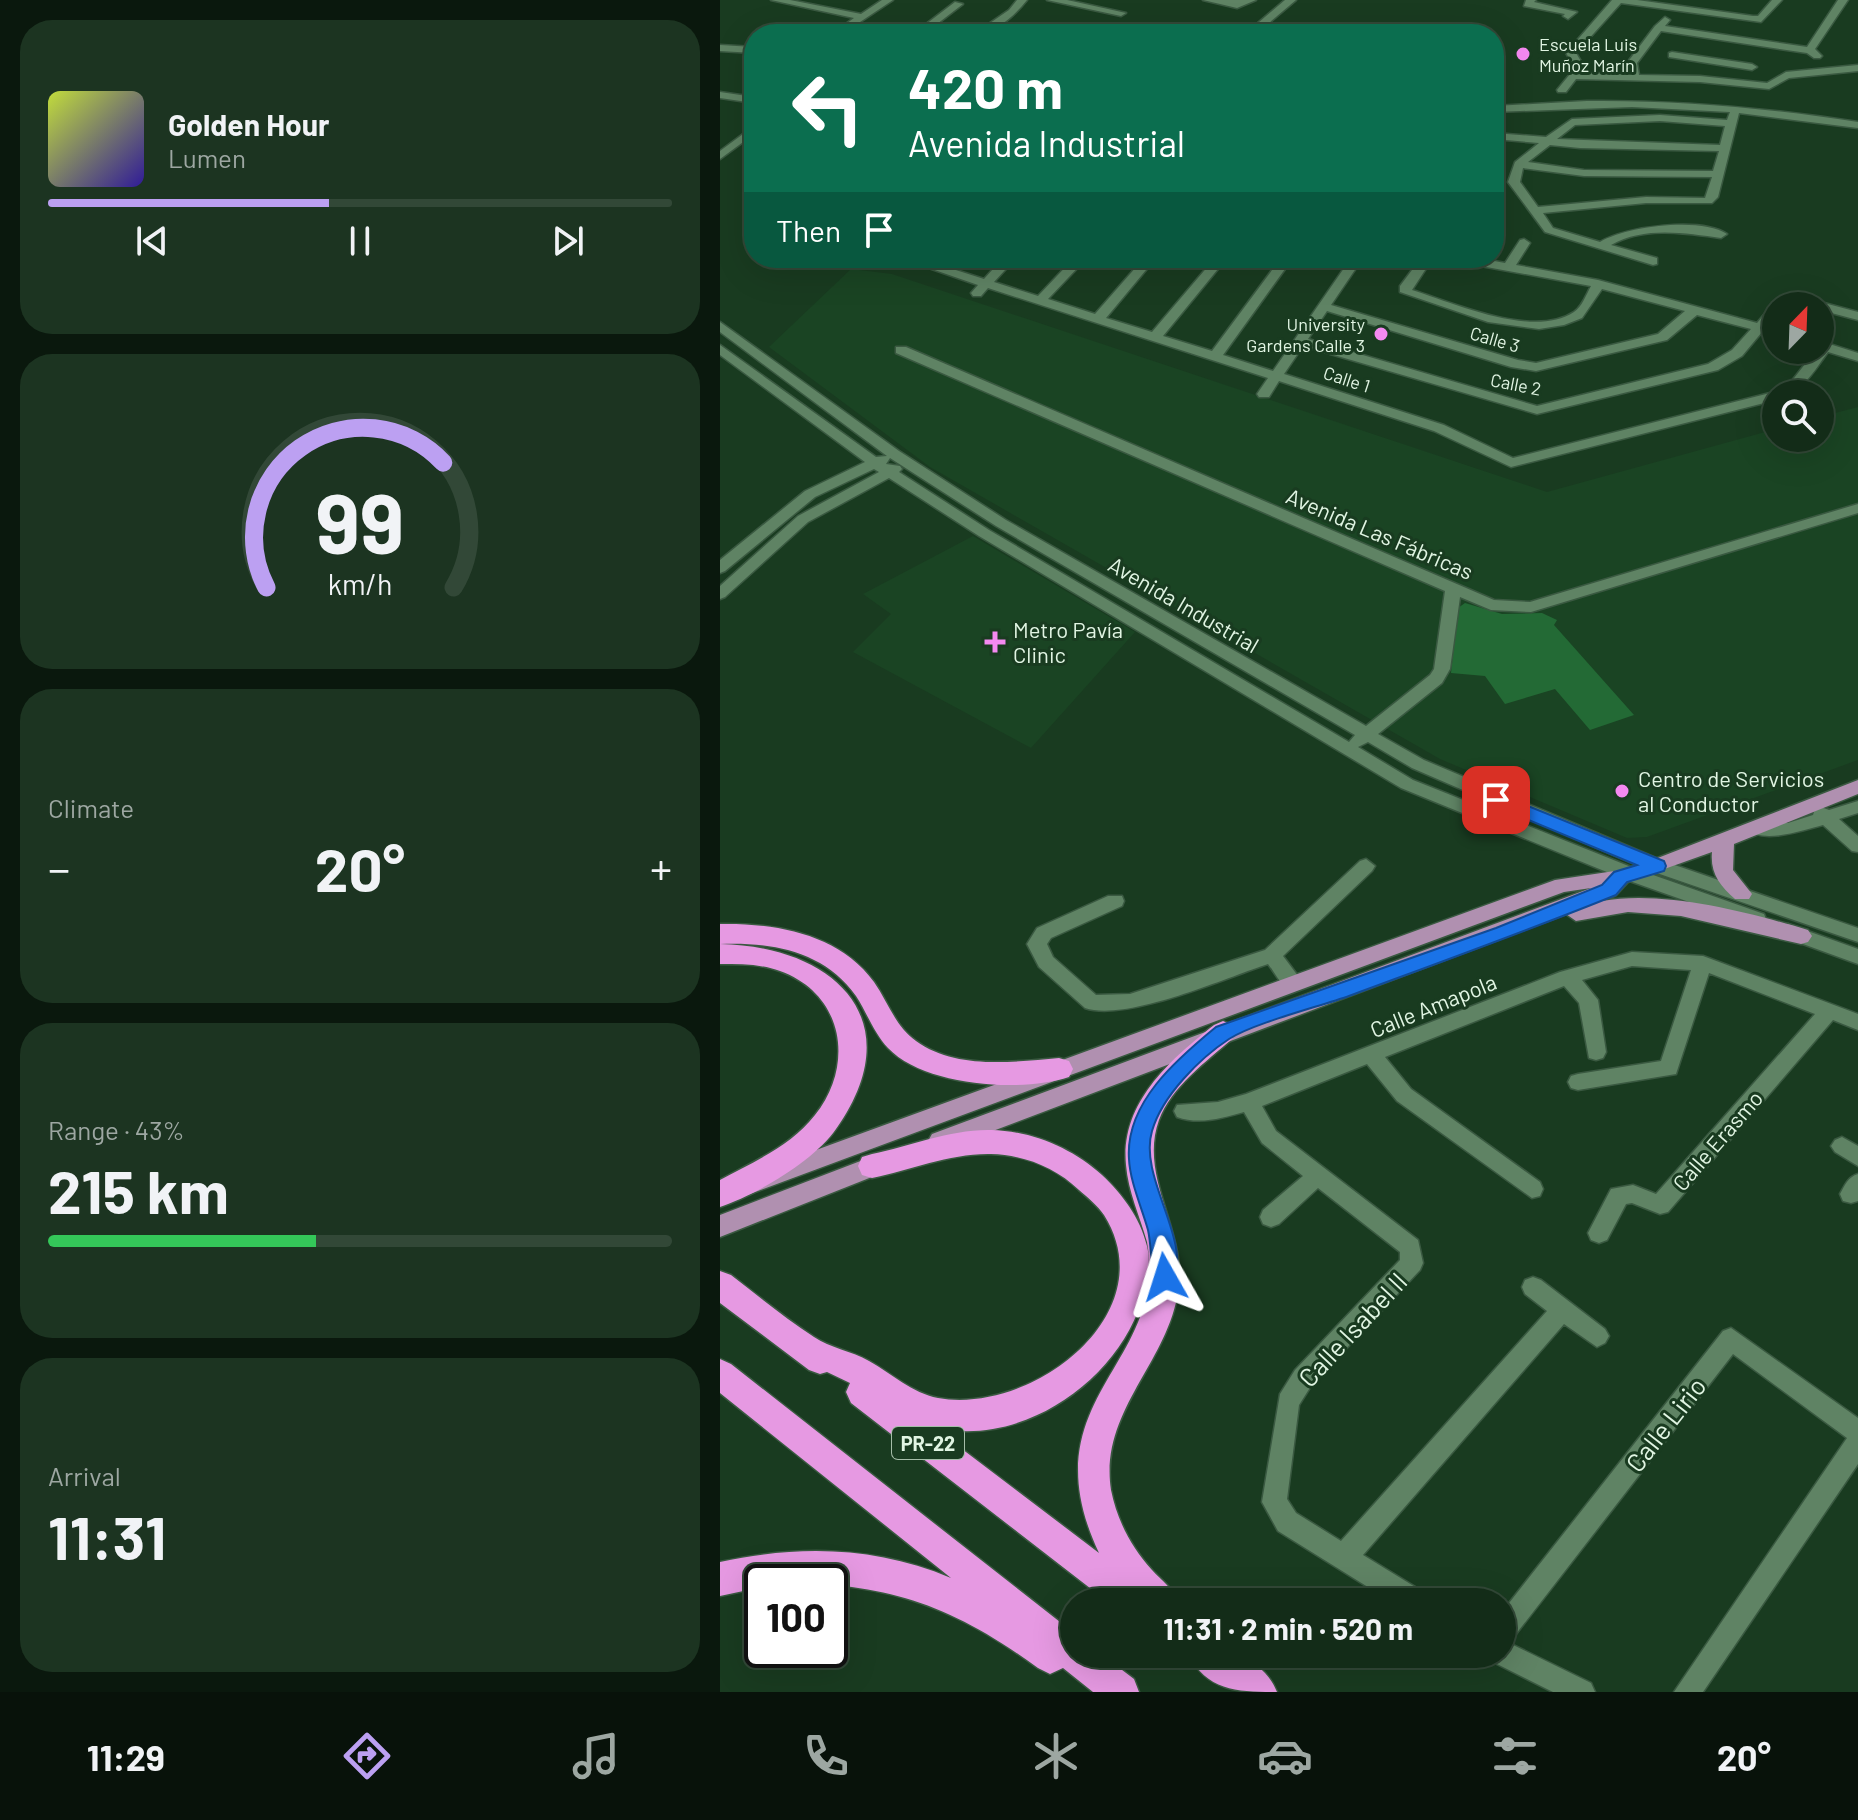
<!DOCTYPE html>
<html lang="en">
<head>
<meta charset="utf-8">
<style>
	:root { --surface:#132c18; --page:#1c3421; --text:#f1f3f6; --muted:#9da7a2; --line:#324837; --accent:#bca0f2 }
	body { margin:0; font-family:Barlow,sans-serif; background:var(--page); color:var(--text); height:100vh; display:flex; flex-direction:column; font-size:30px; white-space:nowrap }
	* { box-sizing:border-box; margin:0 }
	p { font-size:26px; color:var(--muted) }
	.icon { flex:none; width:44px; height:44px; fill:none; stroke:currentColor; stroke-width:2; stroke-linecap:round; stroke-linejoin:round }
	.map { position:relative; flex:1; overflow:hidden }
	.drawer { display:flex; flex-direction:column; gap:20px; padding:20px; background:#0a180d; width:720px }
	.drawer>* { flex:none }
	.guide { position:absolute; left:24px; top:24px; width:760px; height:244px; border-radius:32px; box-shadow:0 8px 32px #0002,0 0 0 2px var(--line); background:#0b6e4f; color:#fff; overflow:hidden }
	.needle { width:52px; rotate:23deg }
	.fabs { position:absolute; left:1042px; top:292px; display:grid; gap:16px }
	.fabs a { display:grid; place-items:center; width:72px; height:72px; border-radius:50%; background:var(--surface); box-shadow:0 8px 32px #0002,0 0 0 2px var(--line); font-size:40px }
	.speed { position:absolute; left:24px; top:1564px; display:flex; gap:16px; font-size:40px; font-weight:700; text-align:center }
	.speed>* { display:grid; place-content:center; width:104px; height:104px; border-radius:50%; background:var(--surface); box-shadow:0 8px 32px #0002,0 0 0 2px var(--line); line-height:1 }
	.speed .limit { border:4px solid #111; border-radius:12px; background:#fff; color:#111 }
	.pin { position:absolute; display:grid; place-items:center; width:68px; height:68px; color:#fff; margin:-34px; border-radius:16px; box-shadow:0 4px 12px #0006 }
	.me { position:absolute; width:88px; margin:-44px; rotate:354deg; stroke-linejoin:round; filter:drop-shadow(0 0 6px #0008) }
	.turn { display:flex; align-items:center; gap:28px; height:168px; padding:0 32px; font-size:36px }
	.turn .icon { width:104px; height:104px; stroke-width:2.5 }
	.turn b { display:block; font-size:56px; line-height:68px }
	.then { display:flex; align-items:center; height:76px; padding:0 32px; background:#0003; gap:16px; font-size:30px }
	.big { font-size:60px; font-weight:700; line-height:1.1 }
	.drawer .widget { flex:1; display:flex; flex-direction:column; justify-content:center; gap:12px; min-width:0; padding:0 28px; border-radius:32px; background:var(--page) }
	.drawer .dial { align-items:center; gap:0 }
	.dial svg { height:208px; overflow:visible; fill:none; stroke:var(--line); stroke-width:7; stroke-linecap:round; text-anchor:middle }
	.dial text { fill:var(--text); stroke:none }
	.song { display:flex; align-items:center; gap:24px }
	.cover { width:96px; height:96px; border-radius:12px; background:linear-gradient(135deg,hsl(70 70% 55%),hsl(250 70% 35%)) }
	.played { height:8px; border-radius:4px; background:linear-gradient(90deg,var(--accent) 45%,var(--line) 45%) }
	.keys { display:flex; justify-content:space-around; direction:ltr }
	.heat { display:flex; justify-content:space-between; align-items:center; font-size:44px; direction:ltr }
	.charge { height:12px; border-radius:6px; background:linear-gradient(90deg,#34c759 43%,var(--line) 0) }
	.trip { position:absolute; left:340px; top:1588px; width:456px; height:80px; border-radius:40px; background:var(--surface); box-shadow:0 8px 32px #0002,0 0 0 2px var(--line); font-weight:700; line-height:80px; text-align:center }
	.tabs { display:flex; height:128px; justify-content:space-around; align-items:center; background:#08120a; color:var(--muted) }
	.tabs .icon { width:56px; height:56px }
	.tabs .on { color:var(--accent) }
	.tabs b { font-size:36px; color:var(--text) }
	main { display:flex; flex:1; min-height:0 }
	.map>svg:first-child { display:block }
	.built { fill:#1a4423 }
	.green { fill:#236a35 }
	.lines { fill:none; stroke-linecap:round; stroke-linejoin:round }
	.minor-casing { stroke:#3a5941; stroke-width:3 }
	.major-casing { stroke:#3a5941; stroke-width:3 }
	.highway-casing { stroke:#3a5941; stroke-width:3 }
	.minor { fill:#5f8364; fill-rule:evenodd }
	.major { fill:#b090b0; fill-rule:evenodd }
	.highway { fill:#e699e2; fill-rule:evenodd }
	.route { fill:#1a73e8; stroke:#114b97; stroke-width:2 }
	.poi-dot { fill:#f489f0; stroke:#193b20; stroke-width:3 }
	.labels { text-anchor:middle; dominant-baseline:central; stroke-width:6; stroke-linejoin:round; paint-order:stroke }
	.far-poi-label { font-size:18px; fill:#e1f5e3; stroke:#193b20; text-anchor:start }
	.far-street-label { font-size:18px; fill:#e1f5e3; stroke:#193b20 }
	.shield { fill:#193b20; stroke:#a5bda8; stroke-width:2 }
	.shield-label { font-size:20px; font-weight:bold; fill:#e1f5e3 }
	.street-label { font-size:22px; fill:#e1f5e3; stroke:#193b20 }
	.poi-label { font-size:22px; fill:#e1f5e3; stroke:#193b20; text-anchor:start }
	.near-street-label { font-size:26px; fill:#e1f5e3; stroke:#193b20 }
</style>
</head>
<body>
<main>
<section class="drawer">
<div class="widget">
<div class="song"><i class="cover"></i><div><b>Golden Hour</b><p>Lumen</p></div></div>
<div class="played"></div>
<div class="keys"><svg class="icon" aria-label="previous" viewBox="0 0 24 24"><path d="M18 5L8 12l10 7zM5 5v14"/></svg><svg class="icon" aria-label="pause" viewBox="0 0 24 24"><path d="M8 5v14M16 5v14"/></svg><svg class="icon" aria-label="next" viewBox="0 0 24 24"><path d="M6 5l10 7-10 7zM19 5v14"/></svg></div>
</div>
<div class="widget dial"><svg viewBox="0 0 100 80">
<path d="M14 69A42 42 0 1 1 86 69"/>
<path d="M14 69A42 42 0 0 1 82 21" stroke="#bca0f2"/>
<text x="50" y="56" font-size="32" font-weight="700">99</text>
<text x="50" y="72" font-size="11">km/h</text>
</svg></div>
<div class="widget"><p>Climate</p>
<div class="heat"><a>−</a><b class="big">20°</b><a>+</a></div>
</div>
<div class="widget"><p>Range · 43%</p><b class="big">215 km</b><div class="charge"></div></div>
<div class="widget"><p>Arrival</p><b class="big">11:31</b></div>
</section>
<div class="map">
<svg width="1138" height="1692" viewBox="0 0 1138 1692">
	<rect width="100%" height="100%" fill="#193b20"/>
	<g class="built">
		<polygon points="131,269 172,274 827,492 1056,429 1056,438 1100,438 1100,417 1138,407 1138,760 927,837 907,838 720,759 210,467 49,347"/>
		<polygon points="253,536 415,632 311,748 133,652 171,614 143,594"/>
	</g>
	<polygon class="green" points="745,603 782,614 822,613 837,620 834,625 914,715 870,730 835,689 785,704 765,676 731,673 738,608"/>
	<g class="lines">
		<defs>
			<g id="minor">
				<polygon points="51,0 70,0 141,14 162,0 173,0 122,34 119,33 119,29 134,18"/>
				<path d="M297,0H307C294,16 275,34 254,34L289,10Z"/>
				<polygon points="327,0 347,0 406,13 401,16"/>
				<polygon points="483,0 536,0 517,8"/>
				<polygon points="565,0 576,0 536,34 525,34"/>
				<polygon points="806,0 816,0 814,2 857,12 848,19 843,16 845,14 804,6"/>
				<polygon points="892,0 917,0 1033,16 1038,16 1052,0 1062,0 1041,22 901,3 856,53 865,68 861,73 909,74 907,63 935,26 945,17 950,20 945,26 1087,47 1118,0 1128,0 1095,49 1102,56 1100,58 1094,58 1087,53 941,31 917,63 919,75 980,76 1047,83 1066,72 1138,65 1138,71 1069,78 1049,89 980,82 856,79 846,92 838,92 837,90 855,68 846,53"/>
				<polygon points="235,2 243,4 204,34 193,34"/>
				<polygon points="0,45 34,47 34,53 0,51"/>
				<polygon points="952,52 1032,64 1037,67 1032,70 949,57 949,53"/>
				<polygon points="0,92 34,97 34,103 0,98"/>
				<path d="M867,101C958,100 1048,108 1138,122V128L1019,113L998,197L992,203H926L823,213L833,228L880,242C907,226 981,217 1007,234L1001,238C965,233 924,226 891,245L937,258V264L933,265L825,232L788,182L795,162L819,143L774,139V133L826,137L852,119L940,115L1007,120L1010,112L912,107L774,112V106ZM940,121L1005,126L1000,145L837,139L855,125ZM830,145L860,148L999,151L993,171L864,170L808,162ZM803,168L864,176L992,177L985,198L926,197L818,207L800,182Z"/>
				<polygon points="34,126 34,134 0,159 0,151"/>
				<path d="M804,239L810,243L796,265L878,280L1037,323L1048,310H1056V316L1048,326L1056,328V336L1042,332L1022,356L998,370L817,414L583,346L564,374L724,425L793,458L1054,392L1071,382L1096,350H1100V341L1138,353V361L1108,352C1093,372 1083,394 1056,394V400L791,467L714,431L559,381L549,397H539L537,394L548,378L268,288L261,296H253L251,293L258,285L180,258H198L264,279L283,258H296L274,282L318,296L354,258H367L328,299L375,314L424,258H436L386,318L432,332L495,258H507L443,336L492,351L561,258H573L503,355L553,371L631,258H643L611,305L798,360L816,363L938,334L965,311L882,289L862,318L844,325L819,329L768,322L680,292V286L701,258H713L692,290C734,303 813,339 854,312C862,307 866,295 871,286L739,262L733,258H758L785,263L800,240ZM607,311L791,367L816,371L947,340L977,315L1031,329L1012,350L988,364L817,406L588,339Z"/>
				<polygon points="149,258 162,258 149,268 143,264"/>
				<polygon points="1104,303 1138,312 1138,320 1100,310 1098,306"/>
				<path d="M0,322L179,451L286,520L646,726L710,675L714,669L725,591L176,353V347H186L774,600L810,602L1138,504V513L811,612L771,610L740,597L730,669L722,683L658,734L704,760L943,861L1138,928V942L931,871L692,768L648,742L638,747L693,780L916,869L1044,914L1046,919L1044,924L1037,926L904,879L681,788L259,536L169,478L88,522L5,597L0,599V586L78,516L159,472L154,469L95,497L5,571L0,573V560L85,491L145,462L0,355V345L156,457L167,456L0,332ZM170,458L276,526L635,735L629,742L269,530L179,472L182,469L180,466L166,464Z"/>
				<path d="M1138,801V813L1119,819L1138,836V852L1132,851L1103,825C1084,830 1041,845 1026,828L1035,822L1068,823L1093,815L1095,809L1101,807L1109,810Z"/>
				<path d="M646,859L655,866L652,871L563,956L584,984L581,989C564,995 557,975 548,964C505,978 406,1022 365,1008L319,967L307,944L317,928L388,896H402L404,901L402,906L331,938L327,944L333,957L376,995L410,994L545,950L640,861Z"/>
				<polygon points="1068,924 1138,949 1138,964 1061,936 1059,931 1061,926"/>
				<path d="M912,952L983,956L1138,1014V1030L1113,1020L948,1212L940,1214L912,1203L906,1204L887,1240L879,1243L871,1240L868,1233L891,1189L913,1185L936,1194L1095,1014L989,973L956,1074L858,1090L851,1088L848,1082L851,1076L858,1074L941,1061L971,970L912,966L862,980L878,1000L886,1052L883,1058L876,1060L869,1058L859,1003L844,986L665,1057L691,1089L820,1182L823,1189L820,1196L812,1198L677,1101L647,1064L542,1106L556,1131L698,1240L703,1263L700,1270L591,1386L579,1405L567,1499L576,1513L621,1541L827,1311L805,1294L802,1287L805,1280L813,1277L821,1280L885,1329L889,1336L885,1343L877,1347L844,1324L643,1555L705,1593L709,1602H672L558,1531L542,1502L560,1394L575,1370L680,1260V1252L598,1188L559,1224L551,1227L543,1224L540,1217L543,1210L583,1176L542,1143L524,1112C503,1118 479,1125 457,1117L454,1111L457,1105L498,1102L526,1094L840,972Z"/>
				<polygon points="1122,1137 1138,1146 1138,1166 1115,1152 1111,1146 1115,1140"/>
				<path d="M1138,1174V1201L1131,1203L1123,1201L1120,1194C1125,1185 1128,1177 1138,1174Z"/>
				<polygon points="1011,1328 1138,1418 1138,1464 983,1692 954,1692 1127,1438 1013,1354 789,1643 871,1683 875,1692 833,1692 773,1662 769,1654 782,1654 782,1612 1003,1331"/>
			</g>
			<g id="major">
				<path d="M1138,780V794L1014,844L1013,870L1032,894L1029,899H1015C1000,886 990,873 992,852L908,882L896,895L882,901C944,890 1028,912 1088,930L1092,936L1088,942L1081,944L961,916L908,912L856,921L846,914L228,1148L220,1151L212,1148L208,1141L212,1134L871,888L844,892L0,1205V1185L835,880L901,870L930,861Z"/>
				<polygon points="164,1152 172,1155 176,1162 172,1169 0,1237 0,1215"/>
			</g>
			<g id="highway">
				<path d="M0,924C56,923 119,934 154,982C168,1002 175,1026 196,1041C236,1070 293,1062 339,1058L349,1061L353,1069L349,1077C301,1093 204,1086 168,1048C154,1033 147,1013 136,996C104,951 52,942 0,944Z"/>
				<path d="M0,944C114,946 193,1020 116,1129C94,1161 36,1195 0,1207V1180C33,1162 71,1146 95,1115C135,1065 124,994 60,971C41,964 21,964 0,964Z"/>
				<path d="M503,1021L512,1025L516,1032L512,1039C487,1061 451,1087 439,1120C418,1178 468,1233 458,1292C447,1364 379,1412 391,1490C397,1520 411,1547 432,1570C442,1581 452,1587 458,1602H388L131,1403L126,1392L130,1383L107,1372L100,1374L89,1370L0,1303V1271L11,1275C38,1296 65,1318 94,1337C110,1348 132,1351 149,1361C172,1374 192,1393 218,1398C311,1415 446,1314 384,1215C378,1206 367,1197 359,1190C335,1167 304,1155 271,1154C231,1153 191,1170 152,1178L142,1175L138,1166L142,1157L152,1154C191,1146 231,1129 271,1130C312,1131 352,1148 382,1175C402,1194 420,1217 427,1246C432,1267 426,1291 418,1311C389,1387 296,1448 213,1427L379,1553C306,1398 449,1366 427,1242C420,1217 408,1191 406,1165C400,1103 450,1060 494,1025Z"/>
				<path d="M0,1359L11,1364L354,1633V1654H381L414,1679L419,1692H373L343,1668L330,1674L318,1668C222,1598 158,1582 42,1582V1587L0,1596V1562C79,1545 155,1546 231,1578L0,1393Z"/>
				<path d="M469,1654C505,1654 541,1653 557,1692C521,1692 486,1692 469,1654Z"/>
			</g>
		</defs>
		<use href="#minor" class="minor-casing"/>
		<use href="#major" class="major-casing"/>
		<use href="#highway" class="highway-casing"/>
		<use href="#minor" class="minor"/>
		<use href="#major" class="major"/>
		<use href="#highway" class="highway"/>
	</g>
	<path class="route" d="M776,793L944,861L946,866L944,871L907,882L896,895C807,931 718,963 629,996C598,1007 534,1023 509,1039C480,1058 442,1096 432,1131C418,1178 473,1241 453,1284L445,1287L437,1284C430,1268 432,1248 428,1230C422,1208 410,1182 409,1159C405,1103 457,1059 496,1027L776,928L882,885L894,872L917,865L770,804L767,800Z"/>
	<g class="poi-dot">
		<circle cx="803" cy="54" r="8"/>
		<circle cx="661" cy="334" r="8"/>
		<path d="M271 630h8v8h8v8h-8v8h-8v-8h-8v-8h8z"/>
		<circle cx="902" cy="791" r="8"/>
	</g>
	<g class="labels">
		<g class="far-poi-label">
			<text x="819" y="44">Escuela Luis<tspan x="819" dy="21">Muñoz Marín</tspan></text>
			<text x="645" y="324" text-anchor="end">University<tspan x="645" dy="21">Gardens Calle 3</tspan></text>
		</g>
		<g class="far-street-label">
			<text transform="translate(775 339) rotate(16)">Calle 3</text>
			<text transform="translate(627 379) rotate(18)">Calle 1</text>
			<text transform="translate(796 384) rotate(11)">Calle 2</text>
		</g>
		<rect class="shield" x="172" y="1427" width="72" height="32" rx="6"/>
		<g class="shield-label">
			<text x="208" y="1443">PR-22</text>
		</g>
		<g class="street-label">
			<text transform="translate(660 533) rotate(23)">Avenida Las Fábricas</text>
			<text transform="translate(464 604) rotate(30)">Avenida Industrial</text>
			<text transform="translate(713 1005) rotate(-22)">Calle Amapola</text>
			<text transform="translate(997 1140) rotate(-49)">Calle Erasmo</text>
		</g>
		<g class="poi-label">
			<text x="293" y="629">Metro Pavía<tspan x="293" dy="25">Clinic</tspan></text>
			<text x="918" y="778">Centro de Servicios<tspan x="918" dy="25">al Conductor</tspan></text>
		</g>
		<g class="near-street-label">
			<text transform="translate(632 1329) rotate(-47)">Calle Isabel II</text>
			<text transform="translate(945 1424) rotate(-52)">Calle Lirio</text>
		</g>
	</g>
</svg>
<div class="fabs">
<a><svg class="needle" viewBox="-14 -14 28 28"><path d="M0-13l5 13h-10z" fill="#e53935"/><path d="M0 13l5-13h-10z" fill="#9da7a2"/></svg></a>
<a><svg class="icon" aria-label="search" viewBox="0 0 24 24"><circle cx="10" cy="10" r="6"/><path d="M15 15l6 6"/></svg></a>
</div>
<div class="speed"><div class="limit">100</div></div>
<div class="pin" style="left:776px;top:800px;background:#d93025"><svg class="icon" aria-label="arrive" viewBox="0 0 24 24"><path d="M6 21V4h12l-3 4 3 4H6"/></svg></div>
<svg class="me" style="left:445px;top:1277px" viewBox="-20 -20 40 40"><path d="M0-17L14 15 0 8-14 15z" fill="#1a73e8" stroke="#fff" stroke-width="4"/></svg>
<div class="trip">11:31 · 2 min · 520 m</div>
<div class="guide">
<div class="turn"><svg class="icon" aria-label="left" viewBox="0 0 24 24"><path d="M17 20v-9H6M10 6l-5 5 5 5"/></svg><div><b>420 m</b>Avenida Industrial</div></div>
<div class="then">Then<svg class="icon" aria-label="arrive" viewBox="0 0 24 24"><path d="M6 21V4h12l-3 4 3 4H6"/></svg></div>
</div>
</div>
</main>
<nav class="tabs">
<b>11:29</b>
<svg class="icon on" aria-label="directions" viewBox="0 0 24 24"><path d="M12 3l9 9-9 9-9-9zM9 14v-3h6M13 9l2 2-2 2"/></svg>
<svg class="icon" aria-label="music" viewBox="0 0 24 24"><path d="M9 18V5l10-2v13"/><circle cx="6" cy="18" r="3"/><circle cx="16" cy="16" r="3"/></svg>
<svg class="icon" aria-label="phone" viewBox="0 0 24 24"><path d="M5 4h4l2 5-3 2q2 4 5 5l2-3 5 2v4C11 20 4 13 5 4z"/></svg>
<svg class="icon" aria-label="climate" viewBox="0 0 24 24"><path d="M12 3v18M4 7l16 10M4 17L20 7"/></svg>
<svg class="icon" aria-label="car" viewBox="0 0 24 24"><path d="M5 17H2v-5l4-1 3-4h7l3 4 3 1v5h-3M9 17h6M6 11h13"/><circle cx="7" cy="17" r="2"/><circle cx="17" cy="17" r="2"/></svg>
<svg class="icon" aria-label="filters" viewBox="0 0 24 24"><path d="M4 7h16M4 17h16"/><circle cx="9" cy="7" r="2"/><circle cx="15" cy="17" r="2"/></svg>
<b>20°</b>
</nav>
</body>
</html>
